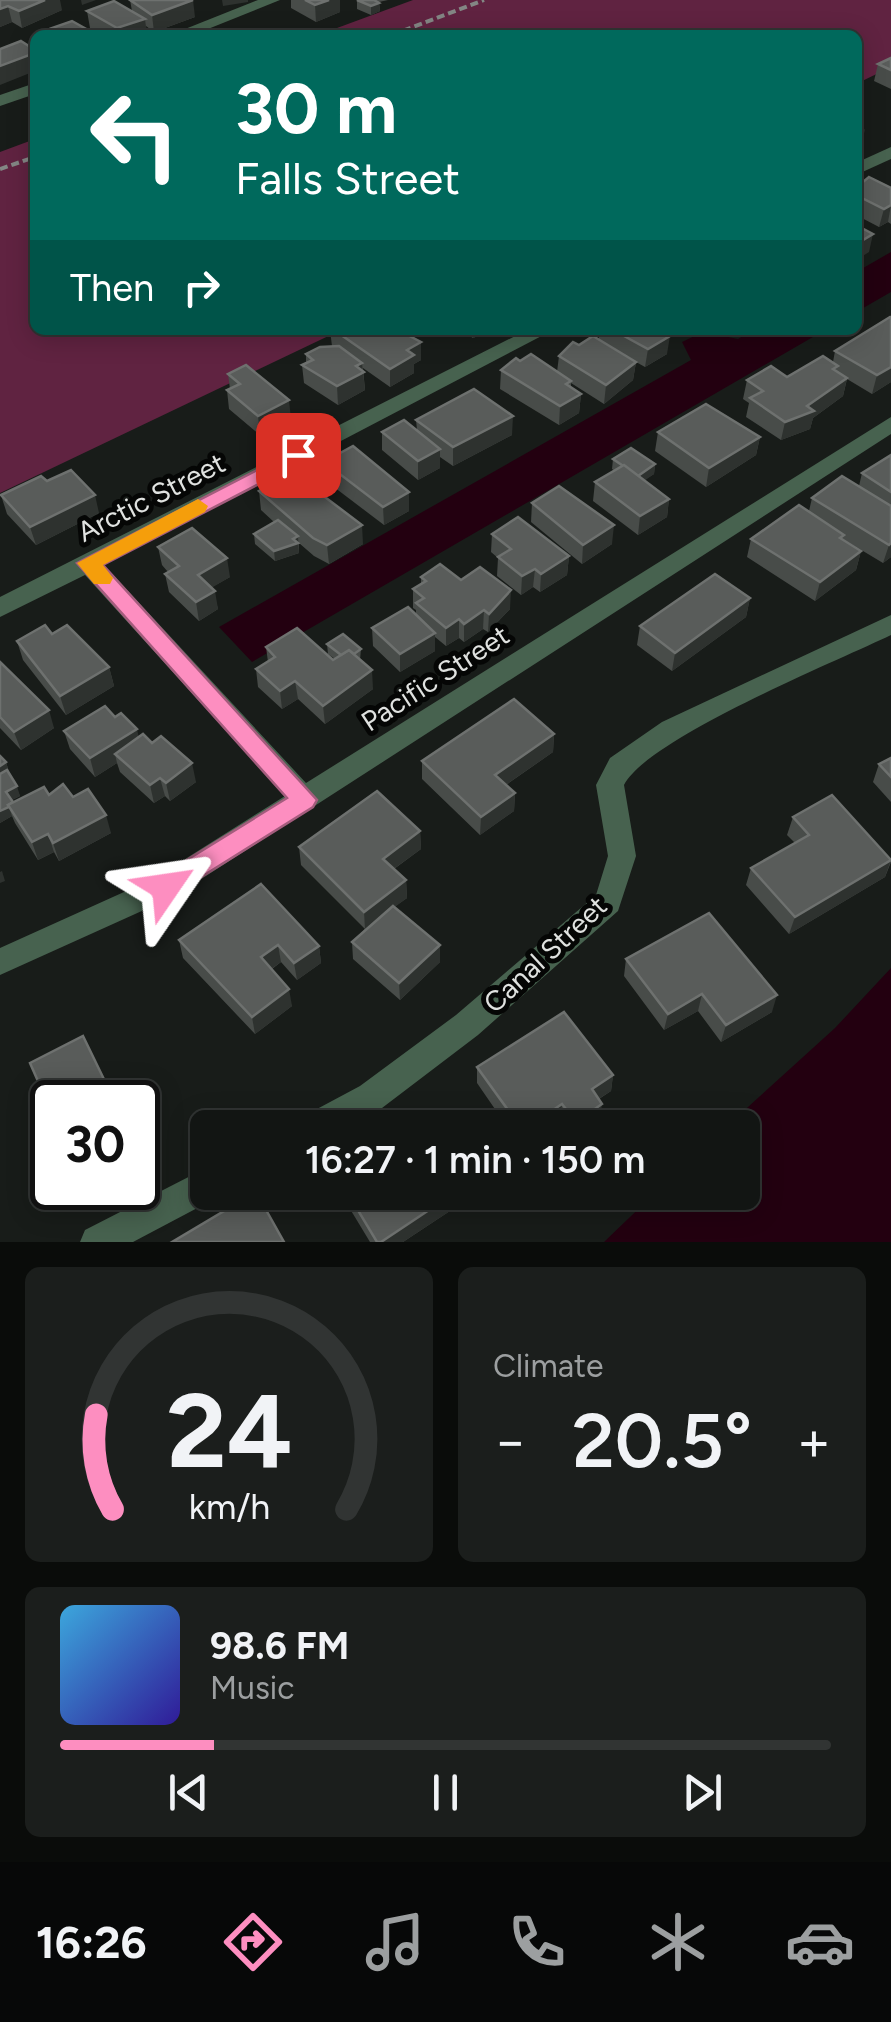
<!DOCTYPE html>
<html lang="en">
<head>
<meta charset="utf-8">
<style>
	:root { --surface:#121513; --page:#1b1e1c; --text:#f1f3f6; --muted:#9c9fa0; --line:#313433; --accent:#fd8ec0 }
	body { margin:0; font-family:Figtree,sans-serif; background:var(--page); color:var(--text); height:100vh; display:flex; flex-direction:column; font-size:38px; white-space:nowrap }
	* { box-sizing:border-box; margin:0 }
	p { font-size:32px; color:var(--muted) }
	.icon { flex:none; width:55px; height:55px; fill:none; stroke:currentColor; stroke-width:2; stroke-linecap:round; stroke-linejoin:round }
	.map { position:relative; height:1242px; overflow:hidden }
	.details { display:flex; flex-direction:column; gap:25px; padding:25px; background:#0a0c0a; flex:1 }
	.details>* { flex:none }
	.banner { position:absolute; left:30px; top:30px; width:832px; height:305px; border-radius:15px; box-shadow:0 5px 25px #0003,0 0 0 2px var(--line); background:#00695c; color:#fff; overflow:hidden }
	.speed { position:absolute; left:30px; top:1080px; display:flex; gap:20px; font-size:50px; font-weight:700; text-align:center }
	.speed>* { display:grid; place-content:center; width:130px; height:130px; border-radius:50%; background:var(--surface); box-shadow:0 5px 25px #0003,0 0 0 2px var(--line); line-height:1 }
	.speed .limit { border:5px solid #111; border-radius:15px; background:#fff; color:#111 }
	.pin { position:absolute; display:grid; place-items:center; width:85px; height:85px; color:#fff; margin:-42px; border-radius:20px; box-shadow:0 5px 15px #0006 }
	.me { position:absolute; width:110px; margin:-55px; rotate:58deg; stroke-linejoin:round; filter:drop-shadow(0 0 8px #0008) }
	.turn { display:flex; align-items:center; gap:35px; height:210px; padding:0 40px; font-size:45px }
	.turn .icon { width:130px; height:130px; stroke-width:2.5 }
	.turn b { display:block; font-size:70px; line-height:85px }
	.then { display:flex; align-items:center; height:95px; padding:0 40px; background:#0003; gap:20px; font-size:38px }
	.big { font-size:75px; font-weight:600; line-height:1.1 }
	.details .card { flex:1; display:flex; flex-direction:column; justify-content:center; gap:15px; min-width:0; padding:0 35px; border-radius:15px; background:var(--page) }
	.details .dial { align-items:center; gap:0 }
	.dial svg { height:260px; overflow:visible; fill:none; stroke:var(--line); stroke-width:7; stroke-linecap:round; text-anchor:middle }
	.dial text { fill:var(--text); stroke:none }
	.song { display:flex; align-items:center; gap:30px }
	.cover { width:120px; height:120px; border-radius:15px; background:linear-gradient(135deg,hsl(200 70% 55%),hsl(250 70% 35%)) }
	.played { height:10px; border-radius:5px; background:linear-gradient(90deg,var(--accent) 20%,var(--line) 20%) }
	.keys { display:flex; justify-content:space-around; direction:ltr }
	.heat { display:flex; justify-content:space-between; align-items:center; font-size:55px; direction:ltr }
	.details .tiles { flex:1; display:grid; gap:25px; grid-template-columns:1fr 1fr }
	.card:last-child { grid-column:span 2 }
	.trip { position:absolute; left:190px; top:1110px; width:570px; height:100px; border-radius:15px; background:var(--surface); box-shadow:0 5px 25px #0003,0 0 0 2px var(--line); font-weight:600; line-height:100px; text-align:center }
	.dock { display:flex; height:160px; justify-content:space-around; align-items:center; background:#070808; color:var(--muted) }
	.dock .icon { width:70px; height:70px }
	.dock .current { color:var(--accent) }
	.dock b { font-size:45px; color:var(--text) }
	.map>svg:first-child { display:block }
	.green { fill:#602341 }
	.water { fill:#230010 }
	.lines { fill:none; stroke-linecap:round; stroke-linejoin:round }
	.path { stroke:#838684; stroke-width:4; stroke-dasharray:8 4; stroke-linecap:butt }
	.minor { fill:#47624f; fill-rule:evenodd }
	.wall { fill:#484c49 }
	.shaded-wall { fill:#2e322f }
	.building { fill:#595c5a; stroke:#6e716f; stroke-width:2.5 }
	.route { fill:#fd8ec0; stroke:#a45c7d; stroke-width:2.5 }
	.slow { fill:#f59e0b }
	.labels { text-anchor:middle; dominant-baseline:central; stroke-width:10; stroke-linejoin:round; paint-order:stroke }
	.street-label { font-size:28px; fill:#e0e2e0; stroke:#050605 }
</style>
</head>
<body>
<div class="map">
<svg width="891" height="1242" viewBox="0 0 891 1242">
	<rect width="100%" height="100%" fill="#181c19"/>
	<g class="green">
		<polygon points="413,0 891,0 891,67 858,83 858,35 318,35"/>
		<polygon points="35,139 35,330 341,330 0,493 0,152"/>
	</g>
	<g class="water">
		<polygon points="891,252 891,292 858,311 858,271"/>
		<polygon points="753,330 825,330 252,662 219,627 691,360 682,342 703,332 738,339"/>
		<polygon points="891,968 891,1242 604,1242 655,1193 742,1192 742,1128 726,1127 835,1028"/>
	</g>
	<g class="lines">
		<g class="path">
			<polyline points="392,35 484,0"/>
			<polyline points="0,169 35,157"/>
		</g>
		<g class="minor">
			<polygon points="258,0 280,0 193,35 170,35"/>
			<polygon points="35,83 35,94 0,106 0,95"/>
			<polygon points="891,147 891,159 858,174 858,162"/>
			<polygon points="527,330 553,330 104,565 306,783 891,417 891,434 175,896 0,975 0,948 155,878 285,796 85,575 0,617 0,597"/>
			<path d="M891,615V635C835,662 648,738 624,785L636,856L618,911L478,1035L382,1108L347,1128H298L302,1117L360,1086L456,1015L596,895L608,856L596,785L610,758L662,722Z"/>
			<polygon points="208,1167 208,1192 221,1192 220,1196 133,1242 80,1242 85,1230"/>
		</g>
	</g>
	<g class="wall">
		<polygon points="0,0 62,10 22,28 12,22 0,27"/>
		<polygon points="130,0 195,17 154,32 146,26 147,35 102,35 90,28 87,11 132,11"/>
		<polygon points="291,0 340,0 340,12 316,22 291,8"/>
		<polygon points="357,0 388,0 379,2 380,11 371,15 357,9"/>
		<polygon points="891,58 891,89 874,81 878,64"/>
		<polygon points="858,186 891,188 891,224 888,222 879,227 858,216"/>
		<polygon points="891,318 891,382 872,394 847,379 843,396 813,418 810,429 781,440 746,417 749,403 743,399 747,380 787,377 833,362 835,351"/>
		<polygon points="330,330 408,330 403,333 421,342 421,360 414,364 414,373 390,387 363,368 365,390 338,405 304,383 302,365 306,363 306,354 332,346"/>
		<polygon points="460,330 493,330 473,338"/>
		<polygon points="599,330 660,330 667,354 645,367 636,362 633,380 604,404 571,383 571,388 581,394 579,413 559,425 500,389 501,370 520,361 557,372 559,356 579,345 599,340"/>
		<polygon points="228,374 291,419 260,435 229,409 227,390 230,389"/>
		<polygon points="416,420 512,435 453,466 440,457 440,468 418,480 382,450 382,432 417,430"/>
		<polygon points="658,432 760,437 756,455 706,487 655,451"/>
		<polygon points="891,455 891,557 883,563 843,539 861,551 856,570 815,601 747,557 751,539 809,511 812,498 859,486 862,473"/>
		<polygon points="613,459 655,464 654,474 644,480 669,499 667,517 638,535 593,501 595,482 615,471 612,469"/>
		<polygon points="324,462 409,511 384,525 326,481"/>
		<polygon points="47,481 99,513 36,545 7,514 1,495"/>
		<polygon points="259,491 363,544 329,564 314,556 299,543 299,553 275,561 255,544 254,534 274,522 261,510"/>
		<polygon points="532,503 612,544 582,564 531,522"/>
		<polygon points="492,534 569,556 567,575 540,592 533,587 521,595 497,576 498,558 491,552"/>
		<polygon points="158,547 230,577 212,587 218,609 199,621 169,592 165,574 168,572 162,565"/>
		<polygon points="421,577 461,580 510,609 488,632 483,629 464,642 459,638 446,646 435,637 435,651 400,672 373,646 372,628 416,615 416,610 413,608 413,589 421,584"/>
		<polygon points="750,598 746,617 672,671 637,645 640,626"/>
		<polygon points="52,634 109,667 114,686 66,715 23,660 17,641"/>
		<polygon points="327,644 361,649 360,660 373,689 325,724 298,699 282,709 258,687 256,669 268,662 266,647 333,660 335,659 328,654"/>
		<polygon points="0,662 54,728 21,750 0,728"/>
		<polygon points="115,717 139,737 196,782 170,801 165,796 154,803 120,772 117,763 95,777 70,749 64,731"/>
		<polygon points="554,734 553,752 506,785 515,793 514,811 480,835 422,779 422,761"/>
		<polygon points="891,758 891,802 873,782 879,764"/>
		<polygon points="6,762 9,772 20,796 12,800 13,802 49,795 73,797 111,833 59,861 54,852 38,860 15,823 12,816 0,823"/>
		<polygon points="793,817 891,859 891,862 885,877 789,934 746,885 751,868 795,843 787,835"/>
		<polygon points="420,831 421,849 394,869 406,880 407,898 394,907 440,945 440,962 400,1000 353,959 352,942 365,929 301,865 299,847"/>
		<polygon points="179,940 319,946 321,963 297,980 281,962 272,969 292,1006 255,1034 183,958"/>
		<polygon points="626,959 772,1012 721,1042 698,1011 664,1030 624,976"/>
		<polygon points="477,1067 613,1075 611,1091 599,1099 600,1120 588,1128 566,1128 560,1120 548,1128 508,1128 477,1083"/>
		<polygon points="343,1192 466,1192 465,1201 403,1242 370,1242 344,1199"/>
	</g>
	<g class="shaded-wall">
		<polygon points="45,0 60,0 62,10 22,28 19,11"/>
		<polygon points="81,0 96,0 82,5"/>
		<polygon points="193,0 195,17 154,32 152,15"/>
		<polygon points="222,0 248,0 248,2 223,6"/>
		<polygon points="329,0 340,0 340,12 316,22 315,5"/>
		<polygon points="379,3 380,11 371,15 371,6"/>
		<polygon points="8,6 12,22 0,27 0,9"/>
		<polygon points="145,19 147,35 118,35 117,28"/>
		<polygon points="35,53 35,71 0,85 0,66"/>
		<polygon points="865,129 861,147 858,149 858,133"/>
		<polygon points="891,205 888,222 879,227 884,209"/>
		<polygon points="873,234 869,252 858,259 858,243"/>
		<polygon points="473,330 493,330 473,338"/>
		<polygon points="670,336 667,354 645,367 648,349"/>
		<polygon points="421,342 421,360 414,364 414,373 390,387 390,369 407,350"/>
		<polygon points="636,362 633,380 604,404 606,385"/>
		<polygon points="362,363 365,390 338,405 337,386 356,366"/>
		<polygon points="891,367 891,382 872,394 877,375"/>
		<polygon points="847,378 843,396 813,418 810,429 781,440 785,422"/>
		<polygon points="581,394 579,413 559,425 560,406"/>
		<polygon points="289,400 291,419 260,435 258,416"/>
		<polygon points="513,416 512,435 453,466 453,447"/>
		<polygon points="760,437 756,455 706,487 709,468"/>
		<polygon points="440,449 440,468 418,480 418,461"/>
		<polygon points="655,464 654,474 637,486 638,476"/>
		<polygon points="409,492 409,511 384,525 383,507"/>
		<polygon points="95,495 99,513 36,545 30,527"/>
		<polygon points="669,499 667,517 638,535 640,516"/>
		<polygon points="362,525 363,544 329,564 327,545"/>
		<polygon points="614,525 612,544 582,564 583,545"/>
		<polygon points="298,536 299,553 275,561 274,551"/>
		<polygon points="891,543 891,557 883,563 889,545"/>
		<polygon points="861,551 856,570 815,601 820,582"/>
		<polygon points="569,556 567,575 540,592 541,574"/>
		<polygon points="227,558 230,577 201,594 198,575"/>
		<polygon points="535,569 533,587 521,595 522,576"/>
		<polygon points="511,590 510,609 488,632 489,614"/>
		<polygon points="215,591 218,609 199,621 196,602"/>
		<polygon points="750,598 746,617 672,671 675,653"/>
		<polygon points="484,610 483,629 464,642 464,624"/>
		<polygon points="459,619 459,638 446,646 446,628"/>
		<polygon points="435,633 435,651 400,672 400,654"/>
		<polygon points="109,667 114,686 66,715 60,696"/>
		<polygon points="372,670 373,689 325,724 323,706"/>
		<polygon points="295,681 298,699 282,709 280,691"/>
		<polygon points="49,710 54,728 21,750 14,732"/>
		<polygon points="137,729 141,748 115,754 117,763 95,777 90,758"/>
		<polygon points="554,734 553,752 494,793 495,775"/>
		<polygon points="6,762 9,772 0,778 0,766"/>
		<polygon points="192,763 196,782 170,801 166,783"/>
		<polygon points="160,778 165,796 154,803 150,785"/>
		<polygon points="17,786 20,796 10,801 6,792"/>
		<polygon points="515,793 514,811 480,835 481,817"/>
		<polygon points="9,807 12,816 0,823 0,811"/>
		<polygon points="106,815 111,833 59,861 53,843"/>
		<polygon points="420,831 421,849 384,876 383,859"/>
		<polygon points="48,834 54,852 38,860 32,842"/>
		<polygon points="891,860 885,877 789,934 795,917"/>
		<polygon points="2,871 5,881 0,883 0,872"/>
		<polygon points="406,880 407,898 365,929 364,912"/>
		<polygon points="278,945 281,962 264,974 261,957"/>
		<polygon points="440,945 440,962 400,1000 399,983"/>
		<polygon points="319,946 321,963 297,980 294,963"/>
		<polygon points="289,989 292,1006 255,1034 252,1017"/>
		<polygon points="702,994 698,1011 664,1030 668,1014"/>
		<polygon points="777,995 772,1012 721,1042 726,1025"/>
		<polygon points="613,1075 611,1091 589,1105 592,1089"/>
		<polygon points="562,1104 560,1120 548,1128 527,1128"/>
		<polygon points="602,1104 600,1120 588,1128 575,1128 576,1122"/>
		<polygon points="456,1192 466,1192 465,1201 403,1242 381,1242"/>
	</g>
	<g class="building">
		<polygon points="0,0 45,0 19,11 8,6 0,9"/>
		<polygon points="130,0 193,0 152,15"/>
		<polygon points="305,0 329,0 315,5"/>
		<polygon points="357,0 374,0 379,3 371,6"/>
		<polygon points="114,1 145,19 117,28 87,11"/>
		<polygon points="72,21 88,30 74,35 64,35 52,28"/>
		<polygon points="21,41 35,50 35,53 0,66 0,49"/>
		<polygon points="891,58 891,70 878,64"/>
		<polygon points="869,177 891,188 891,205 884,209 858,196 858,186"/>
		<polygon points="858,226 873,234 858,243"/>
		<polygon points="890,317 891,318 891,367 877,375 835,351"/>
		<polygon points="334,330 398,330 421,342 407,350 414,355 390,369"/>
		<polygon points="613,330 660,330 670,336 648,349"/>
		<polygon points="593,336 636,362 606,385 559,356 573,342 579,345"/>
		<polygon points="339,346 362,363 356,366 364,372 337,386 302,365 313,360 306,354 320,347"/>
		<polygon points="531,354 571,381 566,384 581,394 560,406 501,370 516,358 520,361"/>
		<polygon points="823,356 838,366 833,369 847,378 807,406 814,411 785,422 750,398 763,391 747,380 771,366 787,377"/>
		<polygon points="246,365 289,400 258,416 227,390 240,384 228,374"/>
		<polygon points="474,389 513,416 453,447 416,420"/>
		<polygon points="706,404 760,437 709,468 658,432"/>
		<polygon points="404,420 440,449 418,461 382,432"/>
		<polygon points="353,446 409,492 383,507 324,462"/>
		<polygon points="631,448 655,464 638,476 613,459"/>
		<polygon points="891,455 891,492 862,473"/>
		<polygon points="624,465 669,499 640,516 595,482"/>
		<polygon points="71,470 95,495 30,527 1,495 41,476 47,481"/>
		<polygon points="293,473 362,525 327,545 313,538 259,491"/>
		<polygon points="842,476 891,506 891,543 889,545 812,498"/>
		<polygon points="559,486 614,525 583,545 532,503"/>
		<polygon points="799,505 844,535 840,538 861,551 820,582 751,539"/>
		<polygon points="518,517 569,556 541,574 535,569 522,576 498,557 511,549 492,534"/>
		<polygon points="278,520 298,536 293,539 298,543 274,551 254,534"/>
		<polygon points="192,528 227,558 198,575 215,591 196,602 165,574 179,566 158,547"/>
		<polygon points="440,564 461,580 480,567 511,590 489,614 484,610 464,624 459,619 446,628 416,603 424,598 413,589 426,581 421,577"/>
		<polygon points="715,574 750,598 675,653 640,626"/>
		<polygon points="408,607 435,633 400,654 372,628"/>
		<polygon points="45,625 52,634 67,625 109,667 60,696 17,641"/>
		<polygon points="297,628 333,660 349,650 372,670 323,706 295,681 280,691 256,669 275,657 266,647"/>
		<polygon points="343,634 361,649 354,654 349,650 341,655 327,644"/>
		<polygon points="0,662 49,710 14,732 0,717"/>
		<polygon points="514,699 554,734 495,775 515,793 481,817 422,761"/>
		<polygon points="105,706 115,717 121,713 137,729 90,758 64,731"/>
		<polygon points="143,734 152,743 161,736 192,763 166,783 160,778 150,785 115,754"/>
		<polygon points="0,756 6,762 0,766"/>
		<polygon points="891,758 891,777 879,764"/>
		<polygon points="7,770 17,786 6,792 13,802 8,805 9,807 0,811 0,774"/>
		<polygon points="63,784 73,797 88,789 106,815 53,843 48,834 32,842 8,805 44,787 49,795"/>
		<polygon points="377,791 420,831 383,859 406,880 364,912 299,847"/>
		<polygon points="832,795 891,860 795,917 751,868 809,835 793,817"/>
		<polygon points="261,884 319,946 294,963 278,945 261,957 289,989 252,1017 179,940"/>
		<polygon points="393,906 440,945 399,983 352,942"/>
		<polygon points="709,913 777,995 726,1025 702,994 668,1014 626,959"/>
		<polygon points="564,1012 613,1075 592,1089 602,1104 576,1122 562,1104 527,1128 521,1128 477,1067"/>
		<polygon points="83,1036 115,1102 52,1102 52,1113 30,1063"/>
		<polygon points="256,1192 284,1242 172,1242"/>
		<polygon points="347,1192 456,1192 381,1242 377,1242"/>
	</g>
	<polygon class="route" points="298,449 305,451 305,460 103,565 317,800 313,807 166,899 156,895 152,887 156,879 287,798 77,563"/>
	<polygon class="slow" points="198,499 208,506 205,512 103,565 113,578 110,584 94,584 77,563"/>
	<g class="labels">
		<g class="street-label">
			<text transform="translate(151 497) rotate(-27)">Arctic Street</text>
			<text transform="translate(435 678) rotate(-33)">Pacific Street</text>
			<text transform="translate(545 954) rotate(-43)">Canal Street</text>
		</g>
	</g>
</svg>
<div class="speed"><div class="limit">30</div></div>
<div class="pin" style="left:298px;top:455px;background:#d93025"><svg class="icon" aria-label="arrive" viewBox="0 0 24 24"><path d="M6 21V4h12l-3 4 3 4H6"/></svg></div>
<svg class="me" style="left:166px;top:887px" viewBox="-20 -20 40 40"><path d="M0-17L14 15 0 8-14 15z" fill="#fd8ec0" stroke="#fff" stroke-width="4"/></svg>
<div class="trip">16:27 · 1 min · 150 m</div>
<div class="banner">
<div class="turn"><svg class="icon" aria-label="left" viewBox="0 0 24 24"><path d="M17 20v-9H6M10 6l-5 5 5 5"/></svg><div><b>30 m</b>Falls Street</div></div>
<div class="then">Then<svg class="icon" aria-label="right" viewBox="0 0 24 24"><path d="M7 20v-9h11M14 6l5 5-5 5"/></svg></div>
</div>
</div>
<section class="details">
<div class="tiles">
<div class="card dial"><svg viewBox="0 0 100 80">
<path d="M14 69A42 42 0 1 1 86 69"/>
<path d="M14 69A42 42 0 0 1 9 40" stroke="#fd8ec0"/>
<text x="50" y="56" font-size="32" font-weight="700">24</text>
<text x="50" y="72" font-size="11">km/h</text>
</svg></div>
<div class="card"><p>Climate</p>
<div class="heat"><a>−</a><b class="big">20.5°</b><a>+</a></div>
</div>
<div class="card">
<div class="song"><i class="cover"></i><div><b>98.6 FM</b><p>Music</p></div></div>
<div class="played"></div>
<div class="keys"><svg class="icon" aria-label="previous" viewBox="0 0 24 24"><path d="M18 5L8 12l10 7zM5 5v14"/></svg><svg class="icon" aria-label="pause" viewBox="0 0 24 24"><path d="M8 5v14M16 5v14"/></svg><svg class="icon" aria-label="next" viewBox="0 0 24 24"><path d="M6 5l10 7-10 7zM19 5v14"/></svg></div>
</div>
</div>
</section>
<nav class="dock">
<b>16:26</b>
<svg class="icon current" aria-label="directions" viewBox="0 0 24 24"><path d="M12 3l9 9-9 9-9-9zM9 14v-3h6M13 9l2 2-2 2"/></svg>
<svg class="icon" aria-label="music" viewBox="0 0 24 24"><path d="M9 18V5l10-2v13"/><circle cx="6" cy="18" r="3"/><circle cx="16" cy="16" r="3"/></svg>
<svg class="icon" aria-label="phone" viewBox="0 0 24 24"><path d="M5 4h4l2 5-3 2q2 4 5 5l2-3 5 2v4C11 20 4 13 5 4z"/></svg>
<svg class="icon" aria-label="climate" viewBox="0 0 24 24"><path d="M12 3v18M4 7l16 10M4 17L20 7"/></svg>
<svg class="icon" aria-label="car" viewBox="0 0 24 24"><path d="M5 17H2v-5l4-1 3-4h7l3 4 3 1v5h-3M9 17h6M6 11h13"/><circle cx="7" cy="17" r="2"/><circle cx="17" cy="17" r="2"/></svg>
</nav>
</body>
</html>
